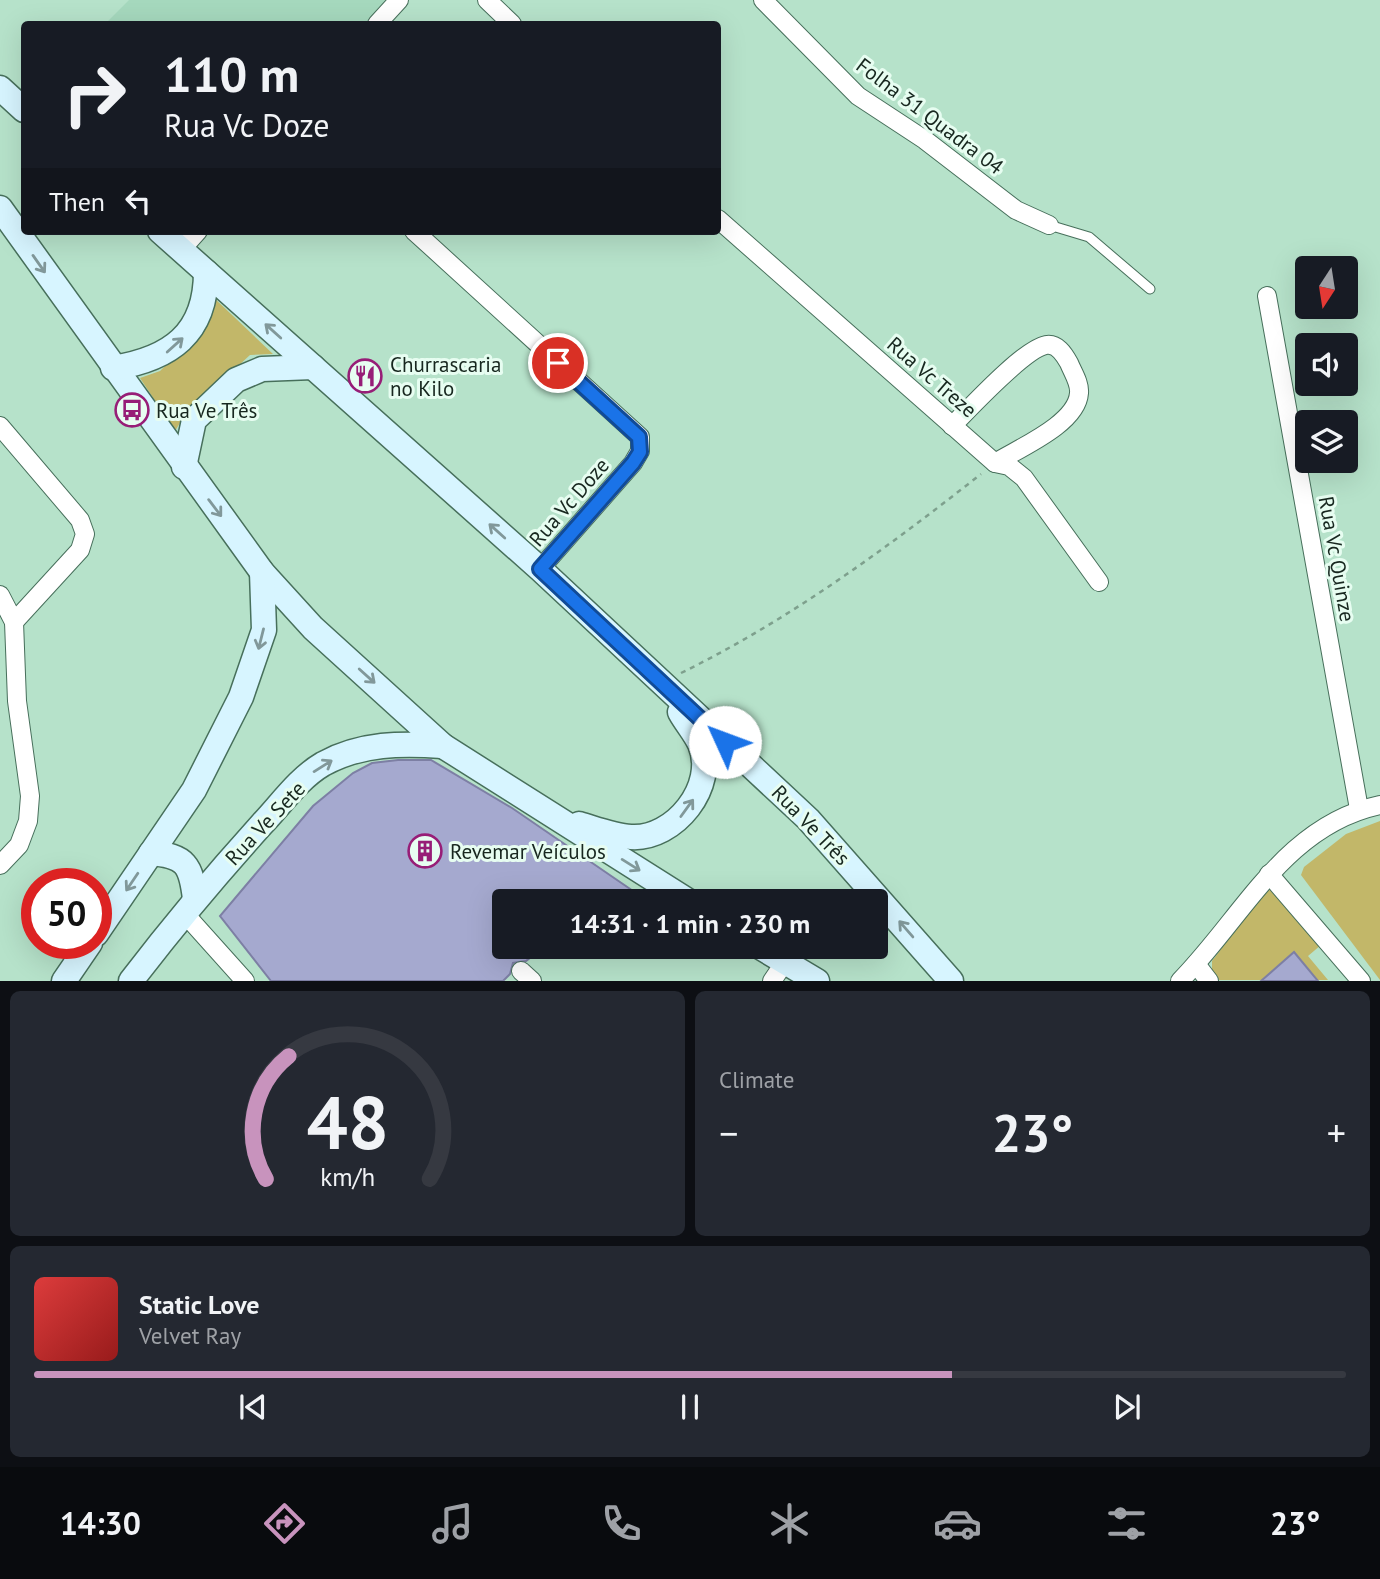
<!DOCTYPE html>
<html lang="en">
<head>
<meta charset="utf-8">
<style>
	:root { --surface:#171b24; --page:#242831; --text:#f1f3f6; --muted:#9ea1a6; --line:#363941; --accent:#c893bd }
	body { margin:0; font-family:"PT Sans",sans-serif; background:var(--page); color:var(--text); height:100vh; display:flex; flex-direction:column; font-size:26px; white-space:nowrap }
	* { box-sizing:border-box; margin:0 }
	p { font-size:23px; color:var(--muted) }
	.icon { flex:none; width:38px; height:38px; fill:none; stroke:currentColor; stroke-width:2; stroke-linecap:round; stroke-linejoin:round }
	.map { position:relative; height:981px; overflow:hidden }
	.panel { display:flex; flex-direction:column; gap:10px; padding:10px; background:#0d0f14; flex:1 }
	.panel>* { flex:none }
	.hud { position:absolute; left:21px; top:21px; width:700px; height:214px; border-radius:7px; box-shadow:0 7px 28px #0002; background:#171b24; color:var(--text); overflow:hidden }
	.needle { width:46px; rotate:192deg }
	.tools { position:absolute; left:1295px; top:256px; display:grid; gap:14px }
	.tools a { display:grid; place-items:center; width:63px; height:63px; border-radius:7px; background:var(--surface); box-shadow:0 7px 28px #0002; font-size:35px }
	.speed { position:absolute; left:21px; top:868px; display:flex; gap:14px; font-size:35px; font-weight:700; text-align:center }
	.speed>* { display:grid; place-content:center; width:91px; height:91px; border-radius:50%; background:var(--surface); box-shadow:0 7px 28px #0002; line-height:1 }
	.speed .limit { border:10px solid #d22; background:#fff; color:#111 }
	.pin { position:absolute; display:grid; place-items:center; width:60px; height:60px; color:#fff; margin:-30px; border:4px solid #fff; border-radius:50%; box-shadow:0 2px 7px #0007 }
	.me { position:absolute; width:77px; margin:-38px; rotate:313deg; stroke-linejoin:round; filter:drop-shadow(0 0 5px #0008) }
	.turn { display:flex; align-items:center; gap:24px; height:147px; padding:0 28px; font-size:32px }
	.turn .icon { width:91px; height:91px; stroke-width:2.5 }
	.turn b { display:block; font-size:49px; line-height:60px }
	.then { display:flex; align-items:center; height:66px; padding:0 28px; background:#0003; gap:14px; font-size:26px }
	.big { font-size:52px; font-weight:700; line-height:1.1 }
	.panel .tile { flex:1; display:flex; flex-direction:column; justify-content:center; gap:10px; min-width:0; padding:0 24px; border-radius:10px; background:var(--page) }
	.panel .dial { align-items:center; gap:0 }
	.dial svg { height:182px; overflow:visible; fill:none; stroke:var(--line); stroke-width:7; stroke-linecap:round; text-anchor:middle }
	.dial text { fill:var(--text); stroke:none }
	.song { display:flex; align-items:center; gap:21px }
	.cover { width:84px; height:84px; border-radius:10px; background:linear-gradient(135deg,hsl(0 70% 55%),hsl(0 70% 35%)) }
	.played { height:7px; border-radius:4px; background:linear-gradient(90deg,var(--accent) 70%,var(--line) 70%) }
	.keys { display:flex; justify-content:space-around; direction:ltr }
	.heat { display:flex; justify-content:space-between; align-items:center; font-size:38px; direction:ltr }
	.panel .tiles { flex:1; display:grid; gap:10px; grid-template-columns:1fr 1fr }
	.tile:last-child { grid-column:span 2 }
	.trip { position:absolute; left:492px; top:889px; width:396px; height:70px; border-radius:7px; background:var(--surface); box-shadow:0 7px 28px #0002; font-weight:700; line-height:70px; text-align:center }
	.tabs { display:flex; height:112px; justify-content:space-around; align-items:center; background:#090b0e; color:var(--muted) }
	.tabs .icon { width:49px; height:49px }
	.tabs .current { color:var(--accent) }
	.tabs b { font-size:32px; color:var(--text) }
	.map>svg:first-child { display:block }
	.built { fill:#a5d8bd }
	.green { fill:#c2b769 }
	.building { fill:#a5a9cf; stroke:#7d7fa4; stroke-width:2 }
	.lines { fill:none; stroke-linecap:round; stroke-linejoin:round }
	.lane-casing { stroke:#476f5b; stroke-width:11 }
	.street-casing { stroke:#476f5b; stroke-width:20 }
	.secondary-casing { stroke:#476f5b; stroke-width:27 }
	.path { stroke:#7ea08d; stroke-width:2.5; stroke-dasharray:5 5; stroke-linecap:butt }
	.lane { stroke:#fff; stroke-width:9 }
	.street { stroke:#fff; stroke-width:18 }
	.secondary { stroke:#d7f5ff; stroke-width:24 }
	.oneway { stroke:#81989a }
	.route-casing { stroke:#114b97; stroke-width:18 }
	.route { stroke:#1a73e8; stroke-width:12 }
	.labels { text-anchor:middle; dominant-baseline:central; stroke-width:6; stroke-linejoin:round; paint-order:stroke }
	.street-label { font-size:21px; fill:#17271f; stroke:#e7fdf1 }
	.poi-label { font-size:21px; fill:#17271f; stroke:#e7fdf1; text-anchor:start }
</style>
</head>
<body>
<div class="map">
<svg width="1380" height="981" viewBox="0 0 1380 981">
	<rect width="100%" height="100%" fill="#b6e2ca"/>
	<polygon class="built" points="129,0 399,0 378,24 105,24"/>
	<g class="green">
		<polygon points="212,296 273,354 250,355 185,415 175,431 140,378 160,371 207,325"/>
		<polygon points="1380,821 1380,980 1301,875 1304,867 1346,834"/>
		<polygon points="1273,889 1321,945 1308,956 1328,980 1219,980 1212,972 1212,961 1264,892"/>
	</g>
	<g class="building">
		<polygon points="398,760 431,760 512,808 636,893 631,901 504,901 504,947 544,947 526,961 513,963 510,974 503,981 271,981 220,916 313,806 353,773 372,763"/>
		<polygon points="1294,952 1318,981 1261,981"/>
	</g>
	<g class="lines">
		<defs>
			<polyline id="lane" points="1049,225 1089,237 1150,289"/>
			<g id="street">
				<polyline points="487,0 512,24"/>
				<polyline points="763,0 858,96 925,140 1016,210 1049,225"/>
				<polyline points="377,24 399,0"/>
				<polyline points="718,219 995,463 1009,466 1024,478 1099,582"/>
				<polyline points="414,231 640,437 640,451 633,463 540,569"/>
				<polyline points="181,250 198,231"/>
				<polyline points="1267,296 1359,809"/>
				<polyline points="0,426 80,520 85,534 80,550 14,622"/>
				<path d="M952,426C970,408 1024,349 1046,345C1057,343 1064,354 1069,363C1073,373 1080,383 1079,393C1077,424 1019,448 995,463"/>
				<polyline points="0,595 14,622 17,701 30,796 28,821 19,845 0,865"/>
				<polyline points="1269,874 1361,981"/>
				<polyline points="184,913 245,981"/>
				<polyline points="1196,964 1209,981"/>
				<polyline points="521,971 532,981"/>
				<polyline points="772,981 795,947"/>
				<path d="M1180,981C1243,917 1285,825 1380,805"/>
			</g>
			<g id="secondary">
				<polyline points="0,88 24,110"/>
				<polyline points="0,208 262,572 313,628 443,746 688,901"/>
				<polyline points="160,231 540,569 808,819 951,981"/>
				<path d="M113,368C170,359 206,334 206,272"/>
				<polyline points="184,467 194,420 236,380 262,369 313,367"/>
				<path d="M579,824C596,829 614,836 631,837C674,840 718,786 700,744C695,733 686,723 680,712"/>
				<path d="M151,853C186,856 191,865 195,899"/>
				<polyline points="96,934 194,790 241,697 264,630 262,572"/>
				<polyline points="760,947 817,981"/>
				<polyline points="64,981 90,943"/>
				<path d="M131,981C173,926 216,875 262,824C281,804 299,778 323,764C361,743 402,743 443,746"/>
			</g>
		</defs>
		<use href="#lane" class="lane-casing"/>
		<use href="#street" class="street-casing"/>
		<use href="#secondary" class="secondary-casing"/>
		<path class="path" d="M681,673C789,620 887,548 981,474"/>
		<use href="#lane" class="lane"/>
		<use href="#street" class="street"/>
		<use href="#secondary" class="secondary"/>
	</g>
	<defs><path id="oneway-shaft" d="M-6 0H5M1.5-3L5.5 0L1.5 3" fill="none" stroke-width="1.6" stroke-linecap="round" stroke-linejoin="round" transform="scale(1.75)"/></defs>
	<g class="oneway">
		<use href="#oneway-shaft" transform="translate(39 264) rotate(55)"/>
		<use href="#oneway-shaft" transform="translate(273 331) rotate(-138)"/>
		<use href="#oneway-shaft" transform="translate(175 345) rotate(-42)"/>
		<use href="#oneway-shaft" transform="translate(215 508) rotate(53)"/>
		<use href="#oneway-shaft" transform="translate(497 531) rotate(-138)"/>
		<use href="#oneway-shaft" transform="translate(261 639) rotate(104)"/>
		<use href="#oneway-shaft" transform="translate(367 676) rotate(42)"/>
		<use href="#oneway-shaft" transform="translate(323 766) rotate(-32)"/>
		<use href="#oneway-shaft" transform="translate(687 808) rotate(-54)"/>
		<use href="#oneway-shaft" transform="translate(631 865) rotate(32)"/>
		<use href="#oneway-shaft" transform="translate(132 882) rotate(124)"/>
		<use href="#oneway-shaft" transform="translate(906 929) rotate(-131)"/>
	</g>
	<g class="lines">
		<defs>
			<polyline id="route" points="558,363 639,437 640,452 633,463 540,569 725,742"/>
		</defs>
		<use href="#route" class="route-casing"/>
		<use href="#route" class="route"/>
	</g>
	<defs>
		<symbol id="restaurant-ring" viewBox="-11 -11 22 22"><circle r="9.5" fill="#e7fdf1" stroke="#971d77" stroke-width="1.5"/><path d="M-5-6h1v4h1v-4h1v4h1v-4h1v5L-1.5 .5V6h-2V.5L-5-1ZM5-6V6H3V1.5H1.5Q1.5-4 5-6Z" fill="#971d77"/></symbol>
		<symbol id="bus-ring" viewBox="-11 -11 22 22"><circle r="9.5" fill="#e7fdf1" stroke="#971d77" stroke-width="1.5"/><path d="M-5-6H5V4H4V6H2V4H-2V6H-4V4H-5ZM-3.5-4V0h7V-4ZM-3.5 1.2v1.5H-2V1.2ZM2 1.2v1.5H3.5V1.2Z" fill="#971d77"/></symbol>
		<symbol id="building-ring" viewBox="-11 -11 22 22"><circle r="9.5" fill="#e7fdf1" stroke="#971d77" stroke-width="1.5"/><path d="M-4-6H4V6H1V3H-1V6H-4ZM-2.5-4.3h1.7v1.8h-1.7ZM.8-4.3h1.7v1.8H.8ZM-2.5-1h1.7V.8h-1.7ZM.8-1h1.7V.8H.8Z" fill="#971d77"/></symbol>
	</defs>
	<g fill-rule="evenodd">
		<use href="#restaurant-ring" x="346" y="357" width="38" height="38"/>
		<use href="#bus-ring" x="113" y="391" width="38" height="38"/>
		<use href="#building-ring" x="406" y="832" width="38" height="38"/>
	</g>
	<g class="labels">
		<g class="street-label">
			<text transform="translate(930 116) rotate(37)">Folha 31 Quadra 04</text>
			<text transform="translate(932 377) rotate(41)">Rua Vc Treze</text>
			<text transform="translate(569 502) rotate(-49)">Rua Vc Doze</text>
			<text transform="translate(1337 559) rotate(80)">Rua Vc Quinze</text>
			<text transform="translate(265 823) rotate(-47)">Rua Ve Sete</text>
			<text transform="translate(811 825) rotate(46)">Rua Ve Três</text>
		</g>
		<g class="poi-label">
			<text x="390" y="364">Churrascaria<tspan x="390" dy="24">no Kilo</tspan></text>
			<text x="156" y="410">Rua Ve Três</text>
			<text x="450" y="851">Revemar Veículos</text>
		</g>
	</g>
</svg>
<div class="tools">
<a><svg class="needle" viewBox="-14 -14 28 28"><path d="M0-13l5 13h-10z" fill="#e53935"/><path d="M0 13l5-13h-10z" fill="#9ea1a6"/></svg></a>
<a><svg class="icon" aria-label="sound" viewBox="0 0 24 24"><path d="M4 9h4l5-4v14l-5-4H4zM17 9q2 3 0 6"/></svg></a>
<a><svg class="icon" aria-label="layers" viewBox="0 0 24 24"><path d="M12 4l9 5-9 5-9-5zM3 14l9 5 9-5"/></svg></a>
</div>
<div class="speed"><div class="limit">50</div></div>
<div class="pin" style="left:558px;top:363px;background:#d93025"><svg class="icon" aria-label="arrive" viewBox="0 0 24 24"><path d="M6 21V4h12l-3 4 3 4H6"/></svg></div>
<svg class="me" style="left:725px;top:742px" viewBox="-20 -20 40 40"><circle r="19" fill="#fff"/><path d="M0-13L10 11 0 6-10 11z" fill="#1a73e8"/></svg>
<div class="trip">14:31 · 1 min · 230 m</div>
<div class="hud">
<div class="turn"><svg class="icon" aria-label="right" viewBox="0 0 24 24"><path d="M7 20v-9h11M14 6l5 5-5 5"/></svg><div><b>110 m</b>Rua Vc Doze</div></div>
<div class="then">Then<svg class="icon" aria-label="left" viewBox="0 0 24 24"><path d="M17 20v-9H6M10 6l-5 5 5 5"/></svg></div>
</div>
</div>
<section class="panel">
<div class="tiles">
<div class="tile dial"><svg viewBox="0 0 100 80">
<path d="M14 69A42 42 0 1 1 86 69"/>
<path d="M14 69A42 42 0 0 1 24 15" stroke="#c893bd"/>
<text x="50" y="56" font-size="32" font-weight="700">48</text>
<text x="50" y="72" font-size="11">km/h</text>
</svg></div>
<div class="tile"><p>Climate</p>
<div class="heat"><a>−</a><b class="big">23°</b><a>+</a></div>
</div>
<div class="tile">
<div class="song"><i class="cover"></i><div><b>Static Love</b><p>Velvet Ray</p></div></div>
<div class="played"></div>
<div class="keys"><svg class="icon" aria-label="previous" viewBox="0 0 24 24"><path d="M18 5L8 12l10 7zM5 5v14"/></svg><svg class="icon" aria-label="pause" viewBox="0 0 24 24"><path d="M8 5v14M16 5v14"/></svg><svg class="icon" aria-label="next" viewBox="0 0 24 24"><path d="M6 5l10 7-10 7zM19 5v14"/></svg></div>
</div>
</div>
</section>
<nav class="tabs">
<b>14:30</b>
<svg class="icon current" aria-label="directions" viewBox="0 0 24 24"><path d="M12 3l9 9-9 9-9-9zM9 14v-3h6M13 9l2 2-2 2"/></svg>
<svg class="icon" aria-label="music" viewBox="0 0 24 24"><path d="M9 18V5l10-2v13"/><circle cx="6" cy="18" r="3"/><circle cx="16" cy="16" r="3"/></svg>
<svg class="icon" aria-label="phone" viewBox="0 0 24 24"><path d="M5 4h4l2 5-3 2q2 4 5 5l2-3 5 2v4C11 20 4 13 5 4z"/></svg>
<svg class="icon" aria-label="climate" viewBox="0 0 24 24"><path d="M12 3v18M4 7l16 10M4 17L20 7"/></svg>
<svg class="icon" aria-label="car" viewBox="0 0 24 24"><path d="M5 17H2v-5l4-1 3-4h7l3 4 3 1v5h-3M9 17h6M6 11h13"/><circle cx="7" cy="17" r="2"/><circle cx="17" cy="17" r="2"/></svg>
<svg class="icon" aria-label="filters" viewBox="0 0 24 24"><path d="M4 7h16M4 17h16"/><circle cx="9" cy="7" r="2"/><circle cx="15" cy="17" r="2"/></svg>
<b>23°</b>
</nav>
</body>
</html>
